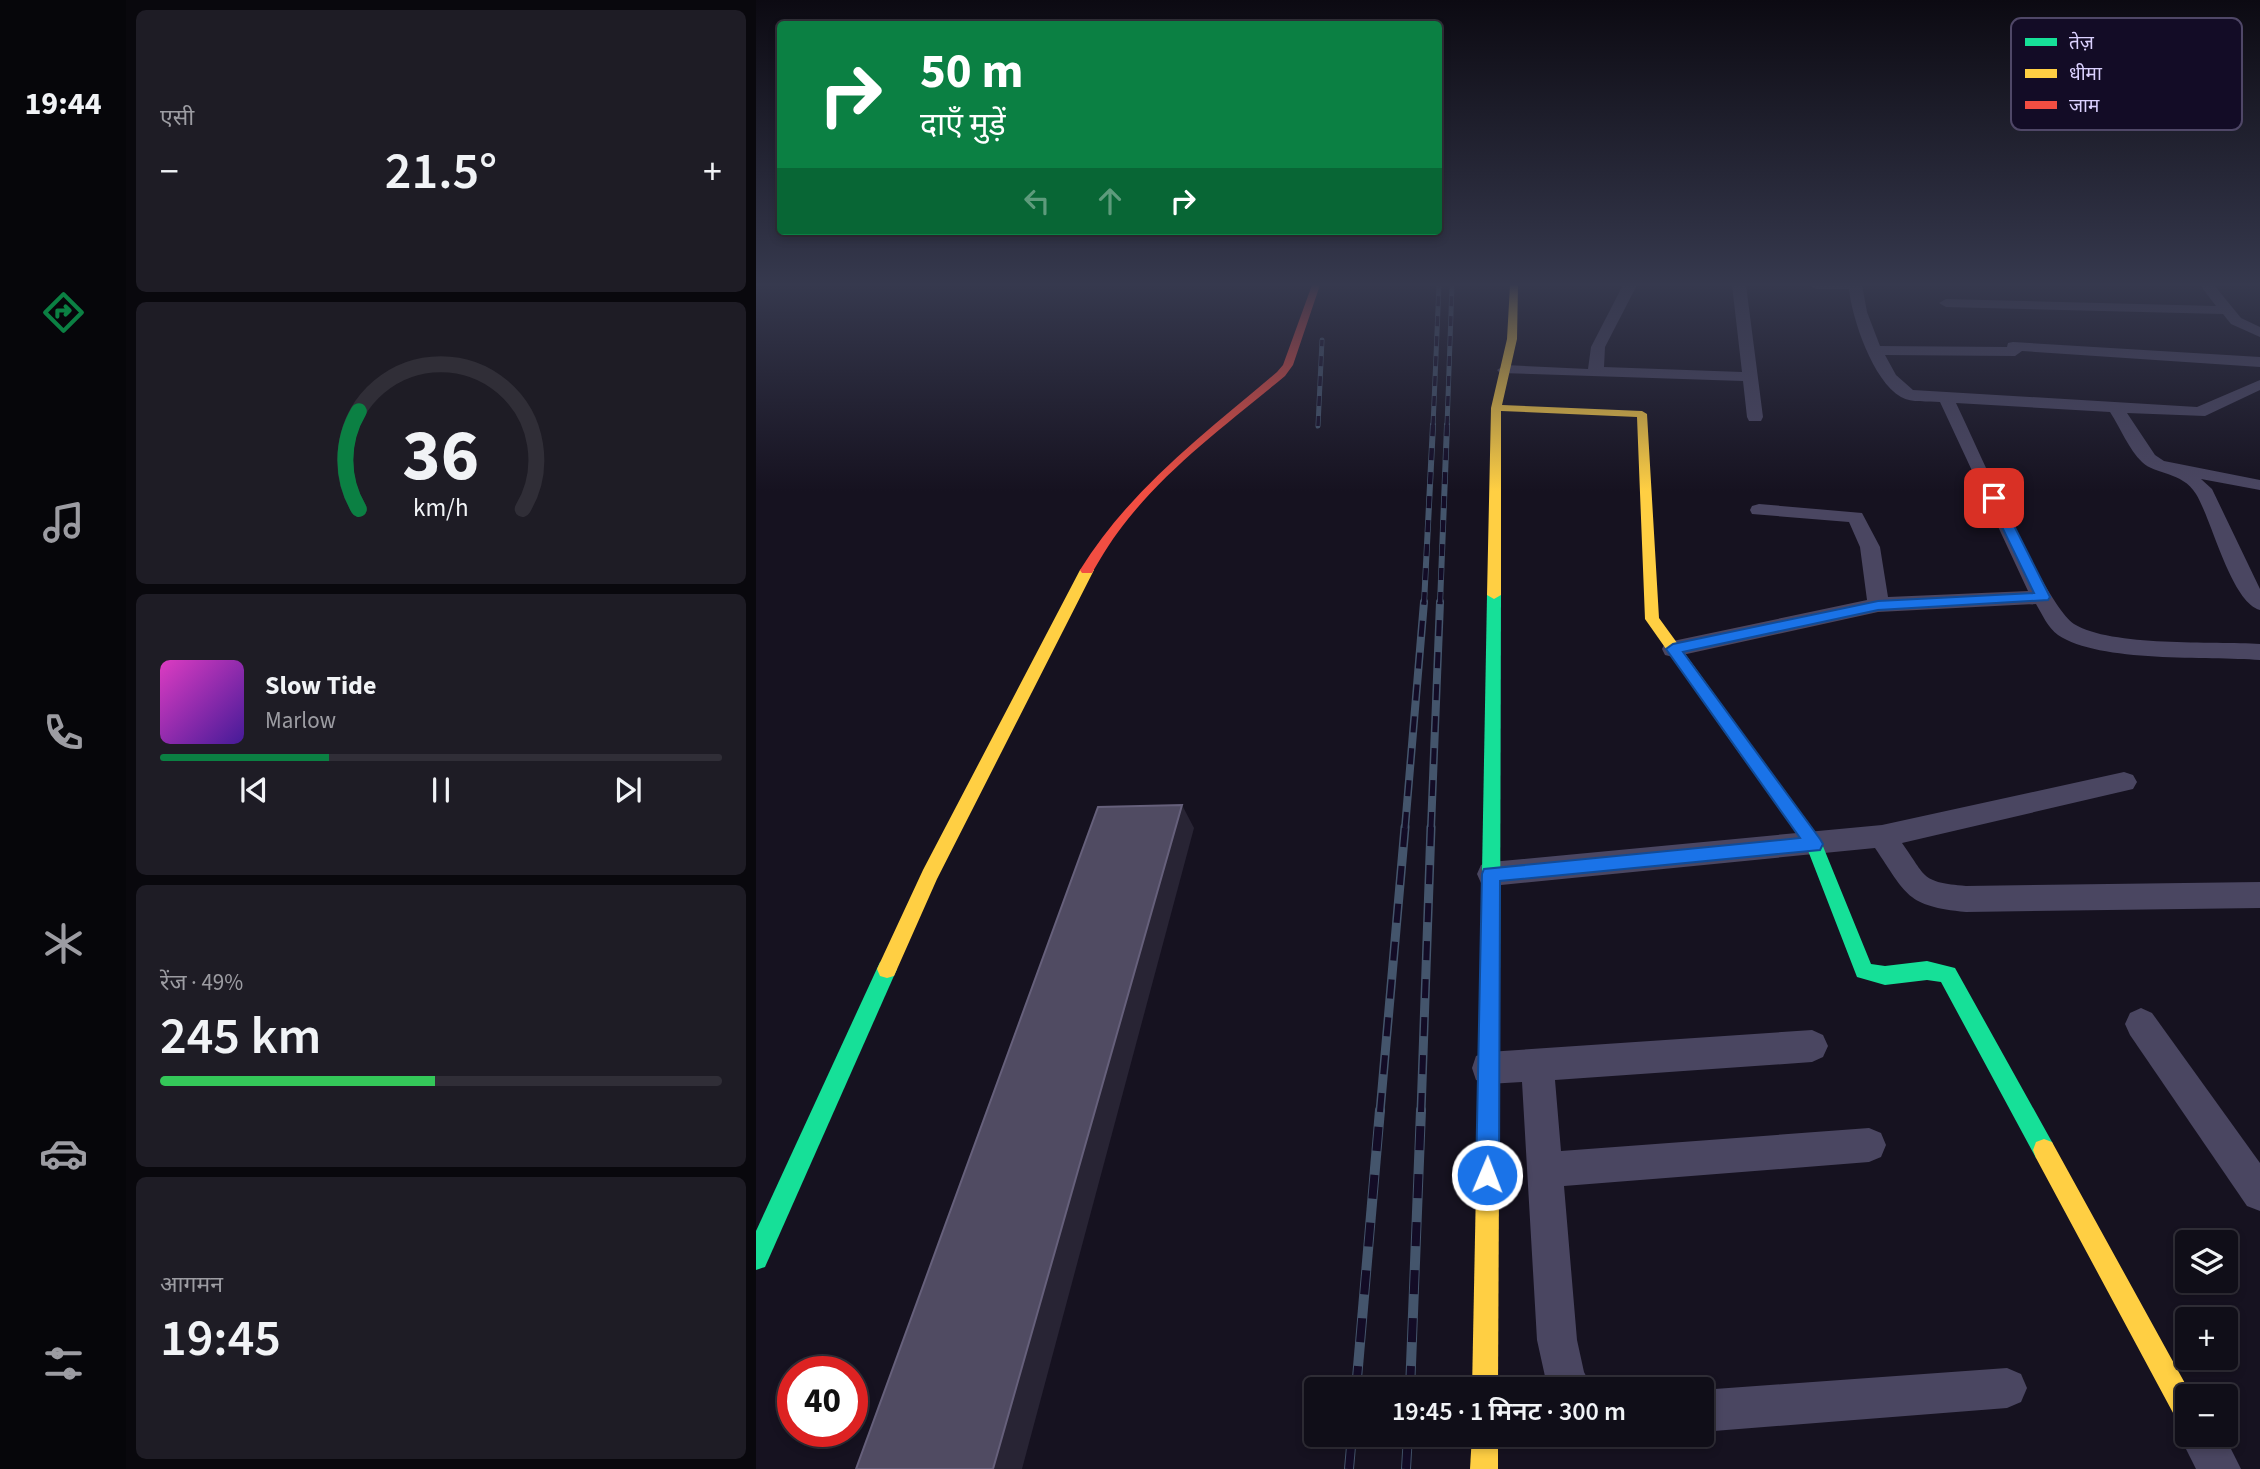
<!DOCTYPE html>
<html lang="hi">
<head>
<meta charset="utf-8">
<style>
	:root { --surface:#100e18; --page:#1e1c25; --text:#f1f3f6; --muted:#9c9ca2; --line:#302e37; --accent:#0b8043 }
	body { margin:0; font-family:"Source Sans 3","Noto Sans Devanagari",sans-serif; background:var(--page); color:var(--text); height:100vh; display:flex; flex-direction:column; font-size:26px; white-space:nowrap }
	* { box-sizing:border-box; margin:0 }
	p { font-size:23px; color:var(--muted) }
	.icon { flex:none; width:38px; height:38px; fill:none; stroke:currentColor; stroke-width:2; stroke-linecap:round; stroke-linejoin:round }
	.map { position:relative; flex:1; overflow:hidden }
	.panel { display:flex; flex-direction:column; gap:10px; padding:10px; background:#09080d; width:630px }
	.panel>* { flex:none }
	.top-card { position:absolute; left:21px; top:21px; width:665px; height:214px; border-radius:7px; box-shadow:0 4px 10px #0003,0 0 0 2px var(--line); background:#0b8043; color:#fff; overflow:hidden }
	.buttons { position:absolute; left:1419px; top:1230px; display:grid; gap:14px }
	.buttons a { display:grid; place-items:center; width:63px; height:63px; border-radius:7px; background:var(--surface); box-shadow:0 4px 10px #0003,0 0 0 2px var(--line); font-size:35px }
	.speed { position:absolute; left:21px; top:1356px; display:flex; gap:14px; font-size:35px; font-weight:700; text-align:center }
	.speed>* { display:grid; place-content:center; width:91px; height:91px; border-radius:50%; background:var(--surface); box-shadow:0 4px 10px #0003,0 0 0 2px var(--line); line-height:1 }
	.speed .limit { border:10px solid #d22; background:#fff; color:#111 }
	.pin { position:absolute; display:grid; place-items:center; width:60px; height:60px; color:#fff; margin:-30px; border-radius:14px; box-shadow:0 4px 10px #0006 }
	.me { position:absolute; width:77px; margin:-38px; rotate:1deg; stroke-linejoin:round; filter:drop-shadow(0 0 5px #0008) }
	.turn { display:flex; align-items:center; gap:24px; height:147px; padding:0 28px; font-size:32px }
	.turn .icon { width:91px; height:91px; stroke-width:2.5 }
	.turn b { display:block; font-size:49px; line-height:60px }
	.lanes { display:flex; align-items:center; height:66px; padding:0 28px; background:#0003; justify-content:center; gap:35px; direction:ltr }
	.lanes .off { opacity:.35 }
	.big { font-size:52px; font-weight:600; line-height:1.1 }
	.panel .widget { flex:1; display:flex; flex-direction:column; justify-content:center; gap:10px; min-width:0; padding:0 24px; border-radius:10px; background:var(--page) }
	.panel .dial { align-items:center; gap:0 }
	.dial svg { height:182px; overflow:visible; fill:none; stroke:var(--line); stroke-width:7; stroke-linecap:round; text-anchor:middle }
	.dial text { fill:var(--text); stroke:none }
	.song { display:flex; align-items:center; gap:21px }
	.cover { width:84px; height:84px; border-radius:10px; background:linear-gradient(135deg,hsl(310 70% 55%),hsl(260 70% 35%)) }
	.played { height:7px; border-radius:4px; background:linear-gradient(90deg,var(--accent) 30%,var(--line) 30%) }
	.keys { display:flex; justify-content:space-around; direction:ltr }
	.heat { display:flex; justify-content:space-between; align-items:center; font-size:38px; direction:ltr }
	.charge { height:10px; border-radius:5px; background:linear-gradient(90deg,#34c759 49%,var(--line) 0) }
	.trip { position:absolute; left:548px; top:1377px; width:410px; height:70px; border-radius:7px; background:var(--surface); box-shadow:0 4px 10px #0003,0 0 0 2px var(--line); font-weight:600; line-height:70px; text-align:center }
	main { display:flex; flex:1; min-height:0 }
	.menu { display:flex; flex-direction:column; width:126px; justify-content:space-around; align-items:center; background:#06060a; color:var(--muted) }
	.menu .icon { width:49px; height:49px }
	.menu .on { color:var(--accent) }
	.menu b { font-size:32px; color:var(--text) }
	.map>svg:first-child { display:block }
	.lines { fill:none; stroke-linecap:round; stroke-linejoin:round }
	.street { fill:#4a4661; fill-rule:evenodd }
	.fast { fill:#16e098; fill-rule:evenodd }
	.slow { fill:#ffcf43; fill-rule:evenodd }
	.jam { fill:#f24e42; fill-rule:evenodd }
	.rail-far4-casing { stroke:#44556c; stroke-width:5 }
	.rail-far3-casing { stroke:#44556c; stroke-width:6 }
	.rail-far2-casing { stroke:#44556c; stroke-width:8 }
	.rail-far1-casing { stroke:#44556c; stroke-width:9 }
	.rail-casing { stroke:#44556c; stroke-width:10 }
	.rail-far4 { stroke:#130c26; stroke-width:3.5; stroke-dasharray:10; stroke-linecap:butt }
	.rail-far3 { stroke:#130c26; stroke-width:4.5; stroke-dasharray:12; stroke-linecap:butt }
	.rail-far2 { stroke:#130c26; stroke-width:5; stroke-dasharray:16; stroke-linecap:butt }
	.rail-far1 { stroke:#130c26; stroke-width:6; stroke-dasharray:19; stroke-linecap:butt }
	.rail { stroke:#130c26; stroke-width:8; stroke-dasharray:24; stroke-linecap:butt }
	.shaded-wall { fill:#282434 }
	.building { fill:#504b62; stroke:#66607b; stroke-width:2 }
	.route { fill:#1a73e8; stroke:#114b97; stroke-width:2 }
	.key { fill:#130c26; stroke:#4f4767; stroke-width:2 }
	.key-label { font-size:19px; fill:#dbd1ff }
</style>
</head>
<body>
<main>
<nav class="menu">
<b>19:44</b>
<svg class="icon on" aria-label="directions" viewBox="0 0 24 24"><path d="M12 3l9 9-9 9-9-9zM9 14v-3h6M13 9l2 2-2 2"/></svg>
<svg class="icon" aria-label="music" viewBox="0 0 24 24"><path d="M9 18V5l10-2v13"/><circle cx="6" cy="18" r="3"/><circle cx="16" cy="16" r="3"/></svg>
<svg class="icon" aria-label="phone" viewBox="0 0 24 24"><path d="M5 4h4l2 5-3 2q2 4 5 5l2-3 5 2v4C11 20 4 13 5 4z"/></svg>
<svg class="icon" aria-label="climate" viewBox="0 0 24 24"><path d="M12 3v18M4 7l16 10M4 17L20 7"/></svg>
<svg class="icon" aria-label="car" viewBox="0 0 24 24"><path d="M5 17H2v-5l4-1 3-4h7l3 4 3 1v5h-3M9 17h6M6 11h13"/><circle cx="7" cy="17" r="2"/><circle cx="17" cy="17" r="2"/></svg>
<svg class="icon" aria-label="filters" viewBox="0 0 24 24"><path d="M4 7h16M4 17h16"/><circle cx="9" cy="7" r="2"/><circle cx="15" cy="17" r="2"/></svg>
</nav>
<section class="panel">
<div class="widget"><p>एसी</p>
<div class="heat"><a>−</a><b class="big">21.5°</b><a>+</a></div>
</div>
<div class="widget dial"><svg viewBox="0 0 100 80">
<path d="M14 69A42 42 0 1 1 86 69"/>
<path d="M14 69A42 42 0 0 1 14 26" stroke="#0b8043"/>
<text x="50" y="56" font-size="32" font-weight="700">36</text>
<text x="50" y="72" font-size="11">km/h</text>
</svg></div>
<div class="widget">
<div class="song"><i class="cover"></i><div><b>Slow Tide</b><p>Marlow</p></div></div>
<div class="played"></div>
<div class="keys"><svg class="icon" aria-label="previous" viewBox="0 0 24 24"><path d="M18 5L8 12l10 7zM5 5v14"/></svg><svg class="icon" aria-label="pause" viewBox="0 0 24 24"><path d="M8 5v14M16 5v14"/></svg><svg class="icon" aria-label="next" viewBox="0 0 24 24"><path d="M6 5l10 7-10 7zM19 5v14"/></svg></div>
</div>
<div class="widget"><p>रेंज · 49%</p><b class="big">245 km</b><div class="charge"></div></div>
<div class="widget"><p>आगमन</p><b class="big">19:45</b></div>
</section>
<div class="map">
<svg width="1504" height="1469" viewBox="0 0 1504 1469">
	<rect width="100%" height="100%" fill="#161220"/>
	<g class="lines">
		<g class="street">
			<polygon points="867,285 881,285 849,347 848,367 986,372 976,285 990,285 1007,417 1005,421 993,421 991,417 987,381 744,373 741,370 749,365 832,369 835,347"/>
			<path d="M1053,285H1106L1111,312L1124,346L1251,347L1252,343L1257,342L1504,357V367L1266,351L1259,356L1129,355L1140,375L1157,390L1441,407L1504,380V390L1449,416L1371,413L1399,455L1408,461L1504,480V490L1445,479L1456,489L1504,589V610C1475,602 1456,520 1440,494C1426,471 1399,475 1386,462C1373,450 1364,427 1354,412L1200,403C1219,442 1290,607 1318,624C1355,647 1458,641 1504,644V660C1453,656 1343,663 1302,635C1292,628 1286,614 1280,604L1122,612L917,657L909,655L906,649L909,643L917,641L1111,600L1104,547L1093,522L996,514L994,510L996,506L1003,504L1106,513L1124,547L1132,597L1272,591L1184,402C1172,401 1156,403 1145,397C1117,381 1096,319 1093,289H1060Z"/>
			<polygon points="1444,285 1458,285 1485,318 1504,327 1504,337 1475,324 1467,314 1190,307 1183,303 1190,299 1460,306"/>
			<path d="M1368,772L1377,775L1381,782L1377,789L1146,843C1171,878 1165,882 1210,886L1504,882V908L1210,912C1150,906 1151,895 1119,848L735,886L725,883L721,874L725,865L735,862L1126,825Z"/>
			<polygon points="1385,1008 1396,1013 1504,1163 1504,1211 1491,1206 1374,1035 1369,1024 1374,1013"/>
			<polygon points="1056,1030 1067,1035 1072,1046 1067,1057 1056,1062 799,1080 805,1151 1113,1128 1125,1133 1130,1145 1125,1157 1113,1162 808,1186 821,1340 828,1372 837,1390 792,1390 781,1340 766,1082 732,1084 720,1080 716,1068 720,1056 732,1052"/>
			<polygon points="1251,1368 1265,1374 1271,1388 1265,1402 1251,1408 945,1432 945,1390"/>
			<polygon points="1432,1419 1432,1435 1468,1435 1485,1469 1440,1469 1423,1435"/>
		</g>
		<g class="fast">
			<polygon points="738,591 745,595 744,983 741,990 734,992 727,990 724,983 731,595"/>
			<polygon points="992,747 998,749 1064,839 1115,964 1129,966 1171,961 1199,968 1296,1142 1299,1150 1296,1158 1288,1161 1280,1158 1185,982 1171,980 1129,985 1101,977 1051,848 984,753 986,749"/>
			<polygon points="131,960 138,962 141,969 9,1267 0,1270 0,1231 124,962"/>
		</g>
		<g class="slow">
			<polygon points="754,285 762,285 761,339 746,405 886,411 891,414 903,618 998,749 1000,753 998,757 986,757 889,619 881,417 745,411 745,595 738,599 731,595 735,408 751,339"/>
			<polygon points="331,566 338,570 181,879 138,976 131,978 124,976 121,969 167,870 324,570"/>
			<polygon points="734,974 741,976 744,983 742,1390 716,1390 724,983 727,976"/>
			<polygon points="1288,1139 1296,1142 1436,1396 1432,1396 1432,1428 1423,1424 1280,1158 1277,1150 1280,1142"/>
			<polygon points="716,1435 742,1435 742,1469 714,1469"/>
		</g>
		<path class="jam" d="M556,285H564L537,365L529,376C475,421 416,464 372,519C358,536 347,554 336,573H326L324,570C375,488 449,433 521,372L527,365Z"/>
		<defs>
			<g id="rail-far4">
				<polyline points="562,426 566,340"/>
				<polyline points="677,426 683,285"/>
				<polyline points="691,426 696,285"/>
			</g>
			<g id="rail-far3">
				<polyline points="668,604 677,425"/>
				<polyline points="684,604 691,425"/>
			</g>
			<g id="rail-far2">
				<polyline points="649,828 668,602"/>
				<polyline points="675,828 684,602"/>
			</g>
			<g id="rail-far1">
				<polyline points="624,1112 649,827"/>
				<polyline points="665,1112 675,827"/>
			</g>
			<g id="rail">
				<polyline points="600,1390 624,1110"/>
				<polyline points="654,1390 665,1110"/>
				<polyline points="593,1469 596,1435"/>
				<polyline points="650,1469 652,1435"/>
			</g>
		</defs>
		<use href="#rail-far4" class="rail-far4-casing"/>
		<use href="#rail-far3" class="rail-far3-casing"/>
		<use href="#rail-far2" class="rail-far2-casing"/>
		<use href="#rail-far1" class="rail-far1-casing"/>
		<use href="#rail" class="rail-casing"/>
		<use href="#rail-far4" class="rail-far4"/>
		<use href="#rail-far3" class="rail-far3"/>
		<use href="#rail-far2" class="rail-far2"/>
		<use href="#rail-far1" class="rail-far1"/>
		<use href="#rail" class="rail"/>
	</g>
	<polygon class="shaded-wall" points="426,805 438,828 266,1469 237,1469"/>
	<polygon class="building" points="426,805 237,1469 100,1469 342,807"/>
	<linearGradient id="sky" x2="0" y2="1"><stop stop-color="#0c0a12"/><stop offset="0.58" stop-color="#36394e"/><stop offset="1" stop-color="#36394e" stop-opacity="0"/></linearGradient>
	<rect width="1504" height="491" fill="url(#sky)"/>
	<polygon class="route" points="1238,494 1244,498 1294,597 1292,600 1122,610 927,652 1064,839 1067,844 1064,850 744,881 743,1175 739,1183 731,1186 723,1183 720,1175 726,874 728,869 1044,838 910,649 917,644 1122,601 1278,593 1232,498"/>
	<rect x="1255" y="18" width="231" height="112" rx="10" class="key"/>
	<rect x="1269" y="38" width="32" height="8" fill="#16e098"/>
	<rect x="1269" y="69" width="32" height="9" fill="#ffcf43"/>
	<rect x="1269" y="101" width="32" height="8" fill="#f24e42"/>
	<g class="key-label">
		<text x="1313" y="49">तेज़</text>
		<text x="1313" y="80">धीमा</text>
		<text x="1313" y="112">जाम</text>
	</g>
</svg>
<div class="buttons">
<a><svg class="icon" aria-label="layers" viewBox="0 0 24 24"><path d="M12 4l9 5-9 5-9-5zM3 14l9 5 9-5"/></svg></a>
<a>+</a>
<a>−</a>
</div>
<div class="speed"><div class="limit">40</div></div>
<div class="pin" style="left:1238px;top:498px;background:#d93025"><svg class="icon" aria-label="arrive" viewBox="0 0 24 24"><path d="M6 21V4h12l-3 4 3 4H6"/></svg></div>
<svg class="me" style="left:731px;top:1175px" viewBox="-20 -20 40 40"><circle r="17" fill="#1a73e8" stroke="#fff" stroke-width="3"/><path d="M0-11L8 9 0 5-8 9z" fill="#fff"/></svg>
<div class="trip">19:45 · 1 मिनट · 300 m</div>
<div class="top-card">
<div class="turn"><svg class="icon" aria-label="right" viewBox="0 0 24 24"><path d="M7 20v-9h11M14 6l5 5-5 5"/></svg><div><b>50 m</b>दाएँ मुड़ें</div></div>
<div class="lanes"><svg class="icon off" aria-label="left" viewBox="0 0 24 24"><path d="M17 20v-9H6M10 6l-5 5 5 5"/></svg><svg class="icon off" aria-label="ahead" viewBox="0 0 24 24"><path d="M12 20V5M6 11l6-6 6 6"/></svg><svg class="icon" aria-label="right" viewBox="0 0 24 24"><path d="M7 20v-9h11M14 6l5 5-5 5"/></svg></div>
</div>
</div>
</main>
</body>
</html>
